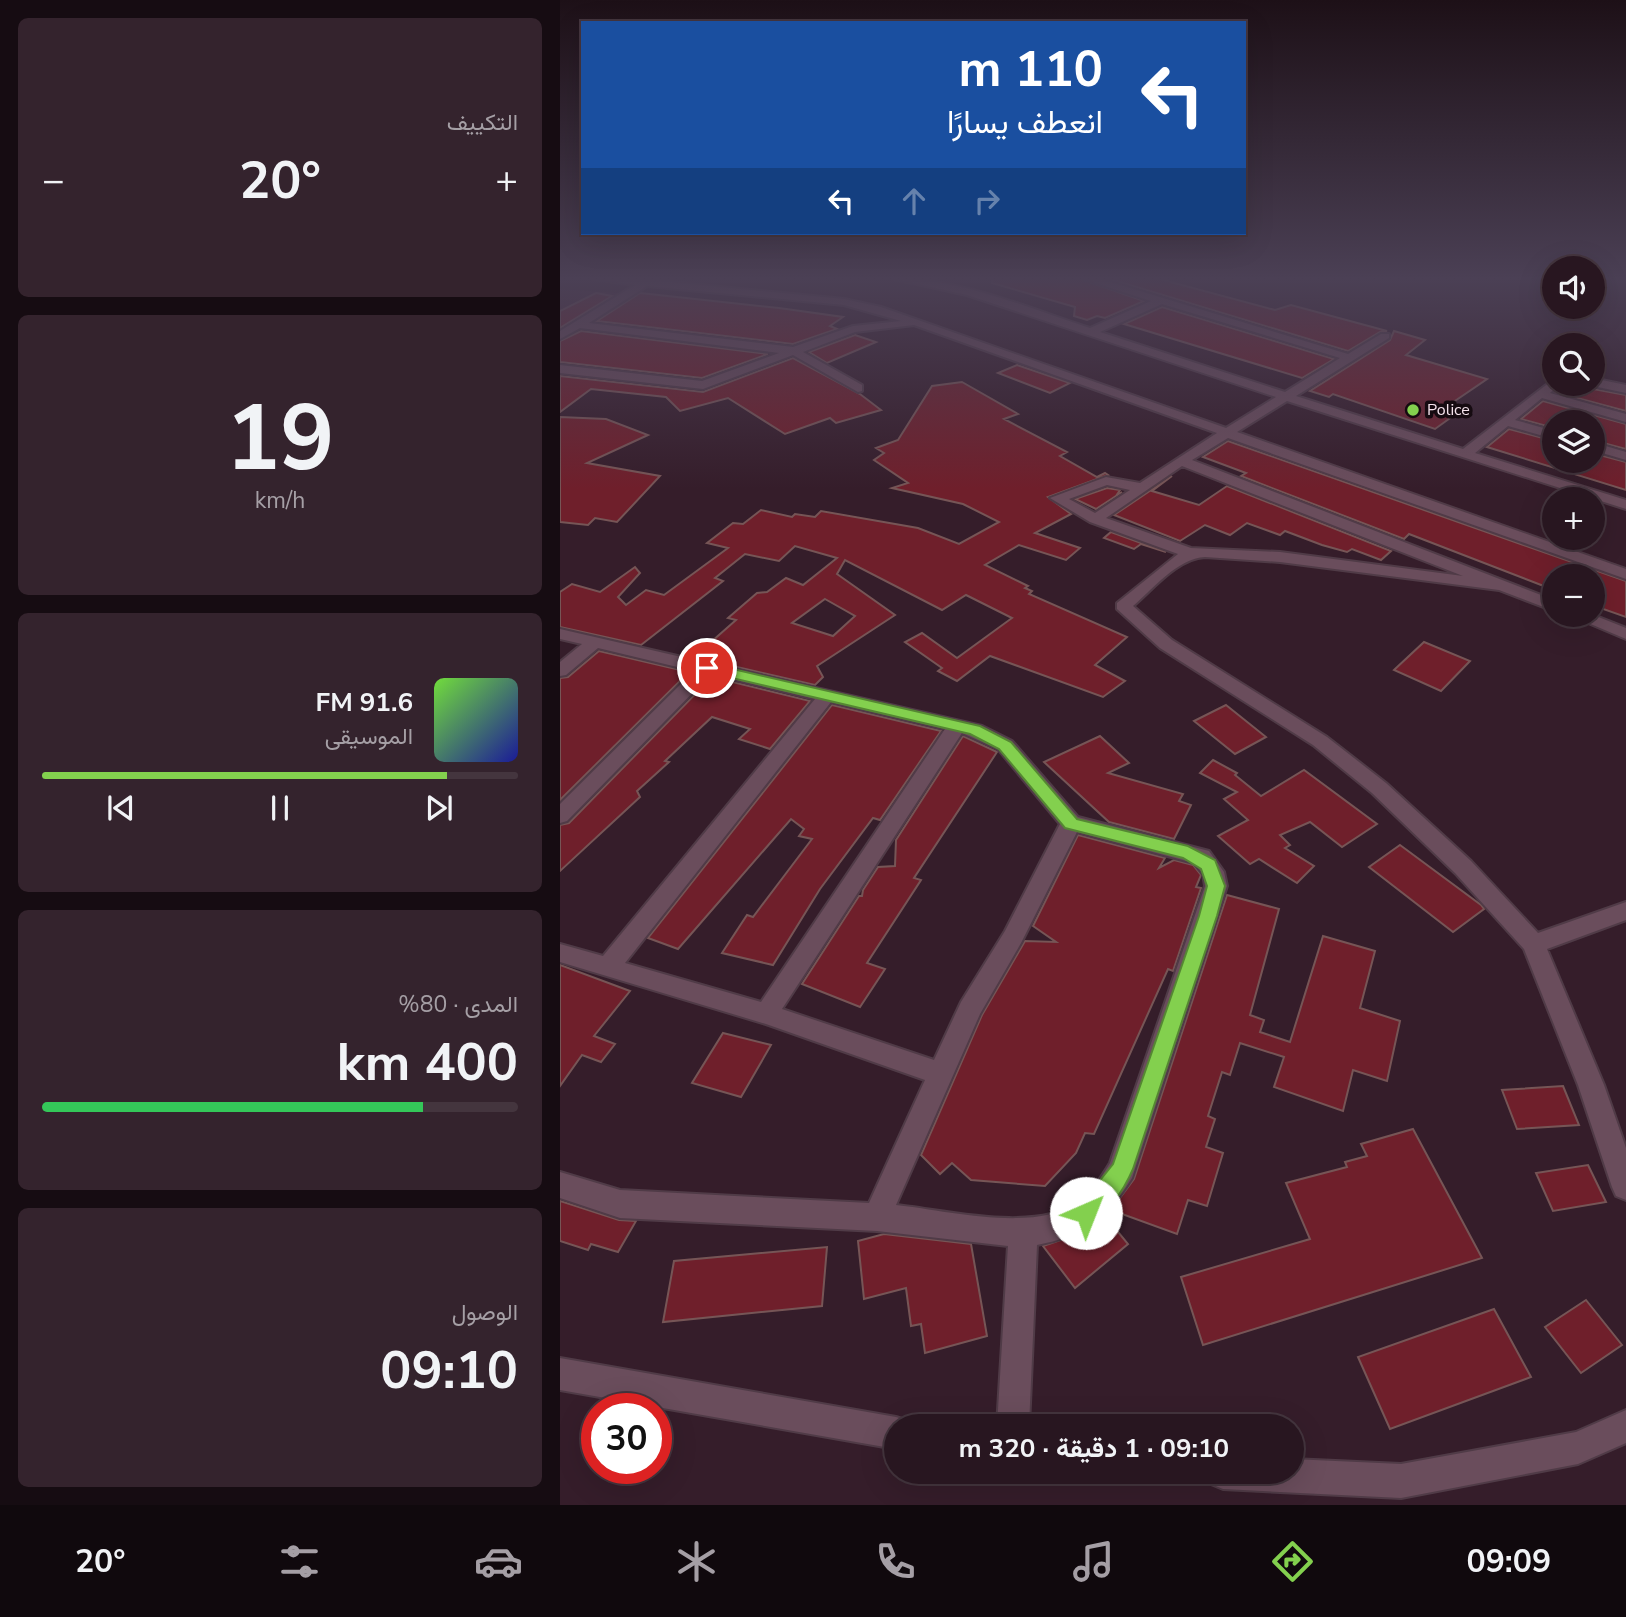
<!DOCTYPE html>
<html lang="ar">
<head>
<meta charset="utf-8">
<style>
	:root { --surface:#281620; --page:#34232d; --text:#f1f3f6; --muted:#a59fa5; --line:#44353e; --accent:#83d04e }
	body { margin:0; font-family:"Nunito Sans",Vazirmatn,sans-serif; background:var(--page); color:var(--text); direction:rtl; height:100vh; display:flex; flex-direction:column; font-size:26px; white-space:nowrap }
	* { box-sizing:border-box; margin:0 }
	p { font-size:23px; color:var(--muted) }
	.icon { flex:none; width:38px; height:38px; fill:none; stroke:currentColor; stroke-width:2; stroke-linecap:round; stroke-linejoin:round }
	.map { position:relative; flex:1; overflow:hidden; direction:ltr }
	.sheet { display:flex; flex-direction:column; gap:18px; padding:18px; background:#160c12; width:560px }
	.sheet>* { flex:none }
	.banner { position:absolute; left:21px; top:21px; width:665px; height:214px; border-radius:0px; box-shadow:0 7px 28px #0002,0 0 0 2px var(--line); direction:rtl; background:#1a4fa0; color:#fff; overflow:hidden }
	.fabs { position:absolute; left:982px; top:256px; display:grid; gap:14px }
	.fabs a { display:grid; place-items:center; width:63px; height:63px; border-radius:50%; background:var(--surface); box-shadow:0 7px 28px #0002,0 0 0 2px var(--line); font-size:35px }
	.speed { position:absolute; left:21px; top:1393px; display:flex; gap:14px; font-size:35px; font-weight:700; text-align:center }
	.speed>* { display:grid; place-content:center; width:91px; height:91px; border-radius:50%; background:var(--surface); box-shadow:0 7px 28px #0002,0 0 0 2px var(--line); line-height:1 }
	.speed .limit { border:10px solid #d22; background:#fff; color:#111 }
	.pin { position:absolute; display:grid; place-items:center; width:60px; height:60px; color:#fff; margin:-30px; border:4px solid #fff; border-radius:50%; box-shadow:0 2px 7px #0007 }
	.me { position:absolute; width:77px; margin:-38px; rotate:44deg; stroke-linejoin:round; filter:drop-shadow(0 0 5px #0008) }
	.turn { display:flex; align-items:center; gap:24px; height:147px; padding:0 28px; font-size:32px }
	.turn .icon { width:91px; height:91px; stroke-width:2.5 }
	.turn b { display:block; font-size:49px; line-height:60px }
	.lanes { display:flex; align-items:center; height:66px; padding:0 28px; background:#0003; justify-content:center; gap:35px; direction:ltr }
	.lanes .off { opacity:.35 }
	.big { font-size:52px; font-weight:700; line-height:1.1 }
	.sheet .card { flex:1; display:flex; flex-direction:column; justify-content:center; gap:10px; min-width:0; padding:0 24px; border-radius:10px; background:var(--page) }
	.sheet .dial { align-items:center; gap:0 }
	.dial b { font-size:91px; line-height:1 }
	.song { display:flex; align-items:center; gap:21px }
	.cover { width:84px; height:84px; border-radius:10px; background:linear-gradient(135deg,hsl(100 70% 55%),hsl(240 70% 35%)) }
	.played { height:7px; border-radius:4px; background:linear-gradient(90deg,var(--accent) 85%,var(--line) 85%) }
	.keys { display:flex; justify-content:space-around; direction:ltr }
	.heat { display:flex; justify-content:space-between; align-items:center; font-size:38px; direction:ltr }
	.charge { height:10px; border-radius:5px; background:linear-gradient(90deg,#34c759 80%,var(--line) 0) }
	.trip { position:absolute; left:324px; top:1414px; width:420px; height:70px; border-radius:35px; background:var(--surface); box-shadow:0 7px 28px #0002,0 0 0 2px var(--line); font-weight:700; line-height:70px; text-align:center; direction:rtl }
	.tabs { display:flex; height:112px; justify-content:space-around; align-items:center; background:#10090d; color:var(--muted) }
	.tabs .icon { width:49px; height:49px }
	.tabs .current { color:var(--accent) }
	.tabs b { font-size:32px; color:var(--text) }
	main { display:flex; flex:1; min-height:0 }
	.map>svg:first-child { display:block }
	.built { fill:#442536 }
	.building { fill:#6f1f2b; stroke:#765556; stroke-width:2; fill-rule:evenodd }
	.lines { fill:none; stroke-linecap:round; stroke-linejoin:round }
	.minor-casing { stroke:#503b47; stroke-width:4 }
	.minor { fill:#6a4d5c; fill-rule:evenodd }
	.route { fill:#83d04e; stroke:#558733; stroke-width:2 }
	.poi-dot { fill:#83d04e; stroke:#160b11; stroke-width:2.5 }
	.labels { text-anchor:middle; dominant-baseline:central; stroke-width:7; stroke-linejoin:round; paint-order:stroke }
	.far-poi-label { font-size:16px; fill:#f5e3ec; stroke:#160b11; text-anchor:start }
</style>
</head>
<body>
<main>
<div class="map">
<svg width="1066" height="1505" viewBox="0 0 1066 1505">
	<rect width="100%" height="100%" fill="#351d2a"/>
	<polygon class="built" points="0,289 58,293 0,326"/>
	<g class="building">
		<polygon points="433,278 518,278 584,301 545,318 537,316 527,320 514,316 515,307 432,283"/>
		<polygon points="547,278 596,278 715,310 731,305 827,331 820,332 788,351"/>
		<polygon points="36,293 52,296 0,328 0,311"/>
		<polygon points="80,293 219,308 283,317 270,326 277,329 233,344 37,321"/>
		<polygon points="602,307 774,359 742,378 564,324"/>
		<polygon points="21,331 208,354 142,378 0,362 0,341"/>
		<polygon points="834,331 865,340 846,355 927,379 886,407 900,411 875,429 773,394 769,397 750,391 830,340"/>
		<polygon points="295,335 316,342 267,363 249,352"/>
		<polygon points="233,358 300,394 321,410 276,423 270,418 225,434 168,398 120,411 106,397 31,389 0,412 0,376 143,392"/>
		<polygon points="457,365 510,383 490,393 438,373"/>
		<path d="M402,382L458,414L444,419L507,452L500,456L537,477L545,473L548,475L488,497L511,514L475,533L520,548L506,560L459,545L425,565L468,586L465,588L472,591L469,594L567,637L535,665L565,681L543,697L430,656L397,681L378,671L382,668L345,642L362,633L397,658L452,618L406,595L382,610L285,560L277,574L335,615L257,666L263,677L255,685L134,657L176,620L168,618L197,593L207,592L226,578L243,585L277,558L235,546L219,561L185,554L155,578L163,581L81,645L0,627V592L12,584L40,592L75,567L80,573L58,597L66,605L86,590L104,595L168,548L147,543L173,523L183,524L201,510L232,517L235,514L255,517L261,511L358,528L399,544L439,522L403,504L332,488L348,483L314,460L324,453L316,448L338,440L372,386ZM265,599L295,616L273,636L232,623Z"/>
		<polygon points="1003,383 1026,383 1027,388 1066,395 1066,411 995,392"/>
		<polygon points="983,401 1066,424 1066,449 1032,440 1032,422 994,422 994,428 961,419"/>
		<polygon points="0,417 46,419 88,435 27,463 100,476 57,522 35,518 28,525 0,522"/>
		<polygon points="949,429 994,441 994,460 1032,460 1032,453 1066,462 1066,490 927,447"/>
		<polygon points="668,441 1066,581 1066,617 1032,605 1032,576 994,576 994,590 849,534 844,539 681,476 686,473 643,457"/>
		<polygon points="612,476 592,491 639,505 667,486 831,551 821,560 792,549 787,552 762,545 725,531 720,535 687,523 670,535 645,525 620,541 554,515"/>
		<polygon points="547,488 560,490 556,496 562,492 536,509 515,499"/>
		<polygon points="551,532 606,552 581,544 574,549 544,538"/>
		<polygon points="864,642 910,661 881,691 834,670"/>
		<polygon points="39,651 129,672 0,800 0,678 8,677"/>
		<polygon points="152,677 250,701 210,749 179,739 190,729 152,717 105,761 109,762 77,791 80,797 0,871 0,825 9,823"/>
		<polygon points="272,705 381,731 320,820 313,818 260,889 213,965 162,953 187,915 193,917 252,839 239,836 244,829 231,819 118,949 88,938"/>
		<polygon points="666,705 706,737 675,754 634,721"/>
		<polygon points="403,736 437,752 354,878 361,880 307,963 325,969 300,1007 242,984 299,896 302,896 303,890 318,867 335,866 336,840"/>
		<polygon points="540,736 569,763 548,773 623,794 619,801 631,805 614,839 549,822 484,762"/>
		<polygon points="653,760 677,773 675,775 701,796 744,770 817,824 782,847 750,822 720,835 730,845 725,848 754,866 737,883 699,859 690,864 658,836 688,820 664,799 677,792 640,773"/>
		<polygon points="518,835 605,858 599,868 614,860 633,865 641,875 636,887 641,888 613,971 608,969 534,1134 525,1133 516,1153 485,1186 411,1180 392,1163 380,1174 361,1155 422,1015 465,941 496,942 473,926"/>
		<polygon points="840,845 921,905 924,909 893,932 809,867"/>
		<polygon points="667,895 719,909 690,1015 704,1020 700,1032 730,1042 763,936 815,951 800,1008 840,1021 827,1081 793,1070 783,1111 714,1087 724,1057 680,1043 670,1075 662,1072 648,1116 655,1119 646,1147 663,1153 647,1206 628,1200 617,1234 551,1210 574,1179"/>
		<polygon points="0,965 70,991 34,1036 55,1044 41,1062 22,1055 0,1086"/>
		<polygon points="163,1033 211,1045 181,1097 132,1083"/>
		<polygon points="1003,1086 1019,1125 957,1129 942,1090"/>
		<polygon points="853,1129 922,1258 643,1345 621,1277 750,1239 726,1183 787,1167 785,1162 807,1156 801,1144"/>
		<polygon points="1028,1165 1046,1202 993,1211 976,1173"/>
		<polygon points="0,1201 59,1220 76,1221 58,1252 31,1244 28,1250 0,1241"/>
		<polygon points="545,1216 568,1244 515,1288 483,1246 521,1233"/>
		<polygon points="324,1234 411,1244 427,1336 365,1353 361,1324 351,1326 346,1288 304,1299 298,1241"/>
		<polygon points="267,1247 262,1306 103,1322 114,1261"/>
		<polygon points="1026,1300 1062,1345 1021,1373 985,1327"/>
		<polygon points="934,1309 971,1377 830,1429 798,1357"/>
	</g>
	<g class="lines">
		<defs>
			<g id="minor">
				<path d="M28,278H69L284,299L321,307L666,428L716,397L407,295L330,278C399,278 465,307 530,328L591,301L520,278H537L788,354L821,334H829V338L736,396L903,449L994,379V383H1000L990,393L1066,414V422L982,398L955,420L994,431V439L948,426L915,453L1066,500V509L727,401L677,432L1066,569V579L668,438L632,460L994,600V611L939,590L720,562L645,557C618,558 593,589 573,606L612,640L767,737L826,783L911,861L978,933L1066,902V920L987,949L1044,1085L1066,1148V1200L1056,1196L1052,1187L1018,1085L964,949L895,873L812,793L753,745L600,648L557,609V603L618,554L530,522L490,498L546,477L580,483L657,433L354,325L295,332L243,352L302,385V391L298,392L233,355L143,389L0,373V365L142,381L219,353L20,328L0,339V331L75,285ZM87,286L284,305L341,321L293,326L233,347L29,323ZM602,304L780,358L725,392L540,332ZM622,466L903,576L720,552L631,548L546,518ZM547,485L570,490L535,513L509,499Z"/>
				<polygon points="1032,378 1066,385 1066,393 1028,385 1032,383"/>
				<polygon points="1032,442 1066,452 1066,460 1032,450"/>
				<polygon points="1007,614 1031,614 1066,628 1066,639"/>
				<path d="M0,629L422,726L452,741L518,817L649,851L664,872L667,886L572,1178C548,1217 521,1237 477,1245L469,1426H437L448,1246L317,1231L60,1218L0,1198V1172L60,1190L309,1203L365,1080L206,1024L0,962V944L43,956L255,699L151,674L7,821L0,823V804L134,671L38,648L6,675L0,676V662L22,644L0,639ZM271,702L385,729L201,1002L65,963ZM402,733L438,749L500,824L445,931L401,1002L374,1060L222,1009ZM517,832L634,863L643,874L645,886L550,1163C541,1178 531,1193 516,1203C474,1233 385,1210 336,1205L420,1014L461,943Z"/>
				<polygon points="0,1358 336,1417 348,1421 349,1426 336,1426 336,1449 0,1390"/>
				<polygon points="1066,1410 1066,1443 1018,1464 841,1498 663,1489 651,1484 646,1472 732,1472 732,1459 841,1464 1016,1432"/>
			</g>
		</defs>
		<use href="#minor" class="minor-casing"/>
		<use href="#minor" class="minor"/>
	</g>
	<linearGradient id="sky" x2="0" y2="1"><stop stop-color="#1d1017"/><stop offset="0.57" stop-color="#4b4055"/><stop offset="1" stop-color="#4b4055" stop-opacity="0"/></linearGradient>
	<rect width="1066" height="489" fill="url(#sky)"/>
	<path class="route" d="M147,663L420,726L451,742L517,819L628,846L655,860L665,886L657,916L573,1169C564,1190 548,1215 526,1224L518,1221L514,1213L553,1164L639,916L647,886L641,869L623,858L505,828L439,749L410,734L142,671V665Z"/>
	<circle class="poi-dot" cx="853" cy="410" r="7"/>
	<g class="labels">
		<g class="far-poi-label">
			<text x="867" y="410">Police</text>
		</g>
	</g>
</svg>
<div class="fabs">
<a><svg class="icon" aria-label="sound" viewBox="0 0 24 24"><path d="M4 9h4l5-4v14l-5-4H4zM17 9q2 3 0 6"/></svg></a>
<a><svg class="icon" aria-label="search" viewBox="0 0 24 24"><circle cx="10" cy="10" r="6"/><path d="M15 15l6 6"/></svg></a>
<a><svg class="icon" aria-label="layers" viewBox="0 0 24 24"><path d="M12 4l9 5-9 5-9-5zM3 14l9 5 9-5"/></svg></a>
<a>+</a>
<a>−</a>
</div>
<div class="speed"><div class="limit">30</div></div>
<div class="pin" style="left:147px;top:668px;background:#d93025"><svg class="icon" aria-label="arrive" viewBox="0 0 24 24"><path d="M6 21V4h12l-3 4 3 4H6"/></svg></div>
<svg class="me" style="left:526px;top:1213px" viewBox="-20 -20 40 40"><circle r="19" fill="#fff"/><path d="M0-13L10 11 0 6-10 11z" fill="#83d04e"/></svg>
<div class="trip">09:10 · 1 دقيقة · 320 m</div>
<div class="banner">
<div class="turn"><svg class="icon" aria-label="left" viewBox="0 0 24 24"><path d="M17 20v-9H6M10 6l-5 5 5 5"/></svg><div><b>110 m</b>انعطف يسارًا</div></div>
<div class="lanes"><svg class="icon" aria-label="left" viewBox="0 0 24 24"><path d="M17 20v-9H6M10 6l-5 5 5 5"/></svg><svg class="icon off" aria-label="ahead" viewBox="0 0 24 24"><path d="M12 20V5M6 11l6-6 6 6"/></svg><svg class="icon off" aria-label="right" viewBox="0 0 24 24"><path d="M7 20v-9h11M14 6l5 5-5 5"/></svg></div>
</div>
</div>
<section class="sheet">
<div class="card"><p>التكييف</p>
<div class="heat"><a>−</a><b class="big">20°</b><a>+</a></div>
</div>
<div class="card dial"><b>19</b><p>km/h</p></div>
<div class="card">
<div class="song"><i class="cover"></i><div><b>91.6 FM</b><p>الموسيقى</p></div></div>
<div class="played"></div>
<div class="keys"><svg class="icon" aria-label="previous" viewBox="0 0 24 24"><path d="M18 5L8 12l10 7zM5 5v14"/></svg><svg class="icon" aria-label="pause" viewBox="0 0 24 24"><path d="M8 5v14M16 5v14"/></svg><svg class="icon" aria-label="next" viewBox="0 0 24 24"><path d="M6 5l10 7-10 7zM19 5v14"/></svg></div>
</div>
<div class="card"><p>المدى · 80%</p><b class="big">400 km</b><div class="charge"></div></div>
<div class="card"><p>الوصول</p><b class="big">09:10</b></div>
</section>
</main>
<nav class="tabs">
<b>09:09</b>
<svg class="icon current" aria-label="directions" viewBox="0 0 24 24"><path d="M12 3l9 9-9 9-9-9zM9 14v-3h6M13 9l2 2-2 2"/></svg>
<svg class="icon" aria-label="music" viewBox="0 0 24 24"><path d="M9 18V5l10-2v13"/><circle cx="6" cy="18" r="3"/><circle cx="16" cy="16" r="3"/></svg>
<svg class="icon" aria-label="phone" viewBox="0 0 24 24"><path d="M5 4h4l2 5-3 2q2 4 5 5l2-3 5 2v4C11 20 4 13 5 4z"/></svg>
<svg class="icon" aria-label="climate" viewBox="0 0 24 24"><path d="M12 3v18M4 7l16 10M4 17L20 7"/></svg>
<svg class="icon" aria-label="car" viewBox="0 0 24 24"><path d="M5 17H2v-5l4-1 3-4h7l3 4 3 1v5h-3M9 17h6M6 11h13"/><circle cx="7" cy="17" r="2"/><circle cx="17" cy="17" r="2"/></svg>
<svg class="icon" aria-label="filters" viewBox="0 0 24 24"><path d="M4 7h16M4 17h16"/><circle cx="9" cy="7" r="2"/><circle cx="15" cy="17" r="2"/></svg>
<b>20°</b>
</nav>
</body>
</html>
